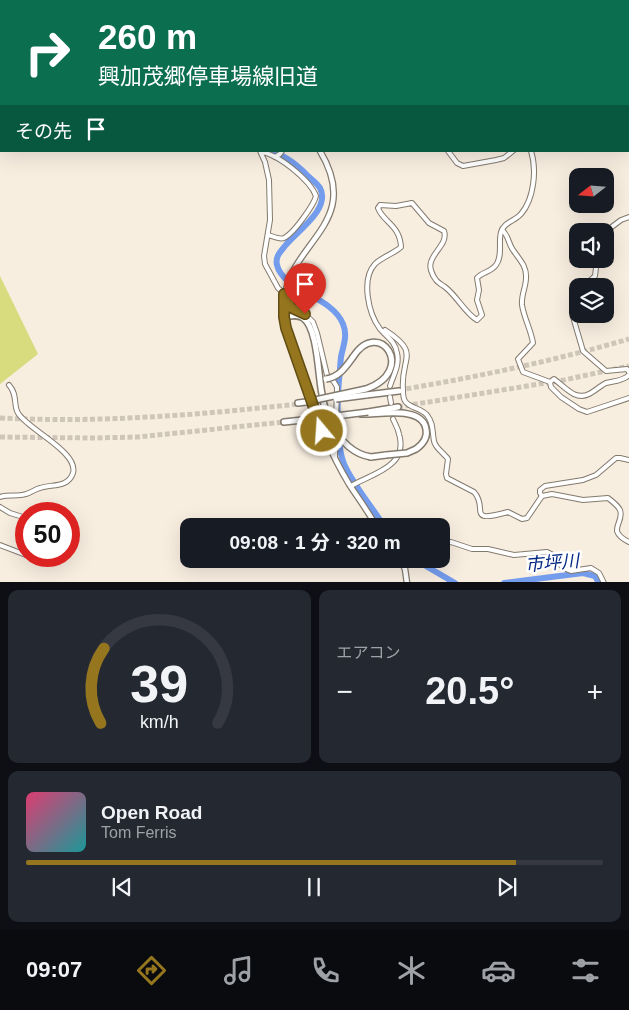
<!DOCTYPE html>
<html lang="ja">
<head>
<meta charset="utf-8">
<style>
	:root { --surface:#171b24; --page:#242831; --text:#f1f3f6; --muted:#9ea1a6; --line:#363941; --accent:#95761e }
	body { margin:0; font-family:Arial,"Noto Sans JP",sans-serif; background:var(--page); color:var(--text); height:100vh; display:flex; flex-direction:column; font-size:19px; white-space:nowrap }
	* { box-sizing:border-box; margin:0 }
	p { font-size:16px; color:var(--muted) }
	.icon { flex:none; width:28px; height:28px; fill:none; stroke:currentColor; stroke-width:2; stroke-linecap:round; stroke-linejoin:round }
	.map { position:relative; height:582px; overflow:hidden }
	.side { display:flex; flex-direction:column; gap:8px; padding:8px; background:#0d0f14; flex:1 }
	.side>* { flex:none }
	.top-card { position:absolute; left:0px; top:0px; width:630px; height:152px; box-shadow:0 5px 20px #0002; background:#0b6e4f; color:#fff; overflow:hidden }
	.needle { width:32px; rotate:253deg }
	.controls { position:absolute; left:569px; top:168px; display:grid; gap:10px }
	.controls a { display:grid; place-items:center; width:45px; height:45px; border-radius:10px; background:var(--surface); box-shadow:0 5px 20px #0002; font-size:25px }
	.speed { position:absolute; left:15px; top:502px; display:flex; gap:10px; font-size:25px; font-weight:700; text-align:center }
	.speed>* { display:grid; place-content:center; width:65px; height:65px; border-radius:50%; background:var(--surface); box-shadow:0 5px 20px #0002; line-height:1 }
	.speed .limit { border:8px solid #d22; background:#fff; color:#111 }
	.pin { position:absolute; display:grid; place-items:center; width:42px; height:42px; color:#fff; margin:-51px -21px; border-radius:50% 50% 50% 0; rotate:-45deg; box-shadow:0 0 5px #0007 }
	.pin .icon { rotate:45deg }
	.me { position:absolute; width:55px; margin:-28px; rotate:342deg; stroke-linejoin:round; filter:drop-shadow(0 0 4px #0008) }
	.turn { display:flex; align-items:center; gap:18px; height:105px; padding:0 15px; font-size:22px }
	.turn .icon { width:65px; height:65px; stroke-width:2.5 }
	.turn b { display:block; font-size:35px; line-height:42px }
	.then { display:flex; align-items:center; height:48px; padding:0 15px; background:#0003; gap:10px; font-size:19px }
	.big { font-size:38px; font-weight:700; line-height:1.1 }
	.side .widget { flex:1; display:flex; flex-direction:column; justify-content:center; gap:8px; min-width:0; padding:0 18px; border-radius:10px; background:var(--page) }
	.side .dial { align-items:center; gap:0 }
	.dial svg { height:130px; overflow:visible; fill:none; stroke:var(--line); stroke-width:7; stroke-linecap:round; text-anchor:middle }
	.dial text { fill:var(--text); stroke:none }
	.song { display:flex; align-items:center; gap:15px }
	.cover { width:60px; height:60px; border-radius:8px; background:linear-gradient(135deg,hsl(340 70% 55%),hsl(180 70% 35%)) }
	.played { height:5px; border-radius:2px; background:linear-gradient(90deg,var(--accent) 85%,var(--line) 85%) }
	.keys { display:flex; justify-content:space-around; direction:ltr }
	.heat { display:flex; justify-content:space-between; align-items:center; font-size:28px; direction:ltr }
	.side .tiles { flex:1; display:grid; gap:8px; grid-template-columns:1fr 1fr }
	.widget:last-child { grid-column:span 2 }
	.trip { position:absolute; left:180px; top:518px; width:270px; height:50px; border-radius:10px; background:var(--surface); box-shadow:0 5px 20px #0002; font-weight:700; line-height:50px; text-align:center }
	.tabs { display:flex; height:80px; justify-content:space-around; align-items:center; background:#090b0e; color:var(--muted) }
	.tabs .icon { width:35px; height:35px }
	.tabs .current { color:var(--accent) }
	.tabs b { font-size:22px; color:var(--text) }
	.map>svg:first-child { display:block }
	.green { fill:#d8db7e }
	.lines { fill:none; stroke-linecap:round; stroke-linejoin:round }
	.river { stroke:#749ced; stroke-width:6 }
	.highway-tunnel { stroke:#cfc6ba; stroke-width:5; stroke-dasharray:5 2.5; stroke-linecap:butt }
	.minor-casing { stroke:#837a6e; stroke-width:6 }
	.major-casing { stroke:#837a6e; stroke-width:7 }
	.highway-casing { stroke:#837a6e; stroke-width:8 }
	.minor { stroke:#fff; stroke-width:4 }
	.major { stroke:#fff; stroke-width:4.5 }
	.highway { stroke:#fff; stroke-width:5 }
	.highway-bridge-casing { stroke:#837a6e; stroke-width:8; stroke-linecap:butt }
	.highway-bridge { stroke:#fff; stroke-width:5 }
	.route-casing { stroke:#614d14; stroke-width:12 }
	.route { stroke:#95761e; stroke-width:9 }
	.labels { text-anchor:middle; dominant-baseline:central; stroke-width:5; stroke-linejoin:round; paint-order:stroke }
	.water-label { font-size:18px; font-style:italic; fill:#032883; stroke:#fff }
</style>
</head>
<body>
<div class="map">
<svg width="629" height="583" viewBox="0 0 629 583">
	<rect width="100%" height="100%" fill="#f8eee0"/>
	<polygon class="green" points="0,276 38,354 0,384"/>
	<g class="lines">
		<g class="river">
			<polyline points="241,1 241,0"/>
			<path d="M269,151C283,154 297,165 307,175C311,179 317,183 320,188C331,209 297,231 285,246C280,252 275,257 277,265C283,291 332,296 343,324C348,336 343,346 341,357C340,365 340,373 339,380C337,401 336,448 345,466C355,487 372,507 384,526"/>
			<polyline points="414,559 455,583"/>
			<polyline points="504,583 583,573 595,576 599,583"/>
		</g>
		<g class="highway-tunnel">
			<path d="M399,390C477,377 553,361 629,339"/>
			<polyline points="398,407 564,380 629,366"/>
			<path d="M0,418C100,423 199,415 298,404"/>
			<polyline points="0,437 92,438 138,437 284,422"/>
		</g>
		<defs>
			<g id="minor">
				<polyline points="193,0 193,1"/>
				<polyline points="391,0 391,1"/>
				<polyline points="440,0 441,1"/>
				<polyline points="586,0 587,1"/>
				<polyline points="601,0 601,1"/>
				<polyline points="260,151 265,162 269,180 270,220 264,256 265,264 278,288 288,297 290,307 305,314 313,322 317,333 327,375 334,382 337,387 335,457"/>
				<polyline points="448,151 457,163 463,166 496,160 504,158 513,151"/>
				<path d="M261,152C278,154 310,180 316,196C314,205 293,234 284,238C280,240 272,236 268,235"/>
				<polyline points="275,157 280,154 282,151"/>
				<path d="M502,230C509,236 508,243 513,250C519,259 527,266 526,278C526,287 521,295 522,305C524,318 531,330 533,343L518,359L523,372L550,382L554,379C565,387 575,401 589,394C595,391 600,386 606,383C614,381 623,381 629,375"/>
				<polyline points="605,232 621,220 629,217"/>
				<polyline points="584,286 595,276 597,259"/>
				<polyline points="578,303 573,317 583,351 606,371 627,369 629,372"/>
				<path d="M385,330C422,354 400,357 403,390C403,393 403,398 405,401C409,408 421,408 427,415C434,424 432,432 434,441C435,448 444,453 448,459L446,474L447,478L474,492C489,508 465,524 508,512L522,519L527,518L542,496L552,494L583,500L608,498C612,501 618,506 620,510C625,523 605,530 629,542"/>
				<polyline points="550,382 551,387 561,397 579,409 587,412 629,398"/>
				<path d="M390,386C393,376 400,365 397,353C395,341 387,337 380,329C368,313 361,279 375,264C382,257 393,254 401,247C400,225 383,222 378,208L380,205L396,206L412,203L429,223L444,231C448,243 434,251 431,262C429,267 432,275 436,280C438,283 441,284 445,287C456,295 466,314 477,320L482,315L477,300L479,290L477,278C482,272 491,272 496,265C503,256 498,242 501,232C504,222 515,221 521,214C534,199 537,170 531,151"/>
				<polyline points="390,397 391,403"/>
				<path d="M351,486C371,474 409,467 399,434C398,428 395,424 393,419"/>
				<polyline points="542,496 540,493 540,490 545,486 583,480 596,475 616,458 620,458 629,460"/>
				<path d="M0,497C8,494 18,497 26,494C31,493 35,489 40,488C52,484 68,488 73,473C79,452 27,429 18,413C13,405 18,395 9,385"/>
				<polyline points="0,507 10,513 26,518"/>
				<polyline points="394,526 402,524 411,526"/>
				<polyline points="441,543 451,542 472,549 488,549 514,555 547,552 553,555 563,568 571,571 591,568 599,573 604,583"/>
				<polyline points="0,545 26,555"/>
			</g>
			<g id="major">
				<polyline points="252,0 252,1"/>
				<polyline points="55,1 58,0"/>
				<polyline points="0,47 1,46"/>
				<path d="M320,151C366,228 281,243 284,310C285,333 296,354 304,375C311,396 316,417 325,437C332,453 340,469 349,484C358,498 368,511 376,526"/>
				<polyline points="400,559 405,569 407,583"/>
			</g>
			<g id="highway">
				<path d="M284,317C291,316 297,314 303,318C318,328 318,376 322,394C323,403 326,412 329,420"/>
				<path d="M353,357C379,316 418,371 366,389"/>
				<polyline points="366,395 399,391"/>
				<polyline points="298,403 306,402"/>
				<polyline points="368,412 398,407"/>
				<path d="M361,414C378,415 422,405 426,429C428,438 423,444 416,449"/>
				<polyline points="284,422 312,419"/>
				<polyline points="371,457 386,455"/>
			</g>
		</defs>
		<use href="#minor" class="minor-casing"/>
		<use href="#major" class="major-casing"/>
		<use href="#highway" class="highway-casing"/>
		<use href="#minor" class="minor"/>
		<use href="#major" class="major"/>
		<use href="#highway" class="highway"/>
		<defs>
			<g id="highway-bridge">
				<path d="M326,379C339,377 345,368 353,357"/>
				<polyline points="336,399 366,395"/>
				<polyline points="306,402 366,389"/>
				<polyline points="312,419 368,412"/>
				<path d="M330,422C339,439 351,454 371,457"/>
				<polyline points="386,455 407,453 416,449"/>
			</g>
		</defs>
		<use href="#highway-bridge" class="highway-bridge-casing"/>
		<use href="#highway-bridge" class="highway-bridge"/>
	</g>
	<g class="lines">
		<defs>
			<polyline id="route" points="305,314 290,307 288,297 284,294 284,317 286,328 322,431"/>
		</defs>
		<use href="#route" class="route-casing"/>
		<use href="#route" class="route"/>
	</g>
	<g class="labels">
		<g class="water-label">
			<text transform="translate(552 563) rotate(-5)">市坪川</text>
		</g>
	</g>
</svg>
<div class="controls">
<a><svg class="needle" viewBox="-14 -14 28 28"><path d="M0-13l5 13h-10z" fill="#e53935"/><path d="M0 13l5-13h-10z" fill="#9ea1a6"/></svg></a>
<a><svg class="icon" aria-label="sound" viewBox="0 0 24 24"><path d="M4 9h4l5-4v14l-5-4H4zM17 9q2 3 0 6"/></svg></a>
<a><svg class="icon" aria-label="layers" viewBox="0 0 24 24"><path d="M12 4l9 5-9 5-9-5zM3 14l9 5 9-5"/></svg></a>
</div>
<div class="speed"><div class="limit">50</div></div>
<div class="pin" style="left:305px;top:314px;background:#d93025"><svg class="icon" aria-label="arrive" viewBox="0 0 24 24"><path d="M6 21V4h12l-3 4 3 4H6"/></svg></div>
<svg class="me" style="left:322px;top:431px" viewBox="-20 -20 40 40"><circle r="17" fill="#95761e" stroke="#fff" stroke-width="3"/><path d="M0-11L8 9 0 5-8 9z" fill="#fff"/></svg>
<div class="trip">09:08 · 1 分 · 320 m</div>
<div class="top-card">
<div class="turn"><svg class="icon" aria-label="right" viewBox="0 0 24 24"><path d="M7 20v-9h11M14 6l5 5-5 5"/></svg><div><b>260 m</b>興加茂郷停車場線旧道</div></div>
<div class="then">その先<svg class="icon" aria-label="arrive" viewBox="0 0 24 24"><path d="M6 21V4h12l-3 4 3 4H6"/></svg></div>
</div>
</div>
<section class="side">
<div class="tiles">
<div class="widget dial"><svg viewBox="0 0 100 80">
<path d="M14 69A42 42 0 1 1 86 69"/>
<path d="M14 69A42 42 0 0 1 16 23" stroke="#95761e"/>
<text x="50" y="56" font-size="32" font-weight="700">39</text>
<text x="50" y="72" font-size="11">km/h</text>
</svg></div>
<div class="widget"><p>エアコン</p>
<div class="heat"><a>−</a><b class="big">20.5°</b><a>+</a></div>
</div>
<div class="widget">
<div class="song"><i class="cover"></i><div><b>Open Road</b><p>Tom Ferris</p></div></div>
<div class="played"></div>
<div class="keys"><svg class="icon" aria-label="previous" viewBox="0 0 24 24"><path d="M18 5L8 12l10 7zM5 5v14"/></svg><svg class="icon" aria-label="pause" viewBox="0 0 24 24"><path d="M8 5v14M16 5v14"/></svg><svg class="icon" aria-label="next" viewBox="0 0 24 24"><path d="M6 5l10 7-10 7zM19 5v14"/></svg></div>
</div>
</div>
</section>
<nav class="tabs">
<b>09:07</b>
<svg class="icon current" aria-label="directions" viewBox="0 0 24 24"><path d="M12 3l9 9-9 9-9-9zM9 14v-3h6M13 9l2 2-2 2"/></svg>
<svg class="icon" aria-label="music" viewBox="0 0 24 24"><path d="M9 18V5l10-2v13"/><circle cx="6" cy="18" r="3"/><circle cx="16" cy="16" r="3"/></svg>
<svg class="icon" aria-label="phone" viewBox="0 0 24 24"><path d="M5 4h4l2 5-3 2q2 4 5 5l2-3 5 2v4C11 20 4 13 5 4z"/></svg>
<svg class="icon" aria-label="climate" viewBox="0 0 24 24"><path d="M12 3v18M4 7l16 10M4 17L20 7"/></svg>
<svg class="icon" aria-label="car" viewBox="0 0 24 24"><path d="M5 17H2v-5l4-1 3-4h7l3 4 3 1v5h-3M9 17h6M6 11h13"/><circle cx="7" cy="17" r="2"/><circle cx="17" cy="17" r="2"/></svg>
<svg class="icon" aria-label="filters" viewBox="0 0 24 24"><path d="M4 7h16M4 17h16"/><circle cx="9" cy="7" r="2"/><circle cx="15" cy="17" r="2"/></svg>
</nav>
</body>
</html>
